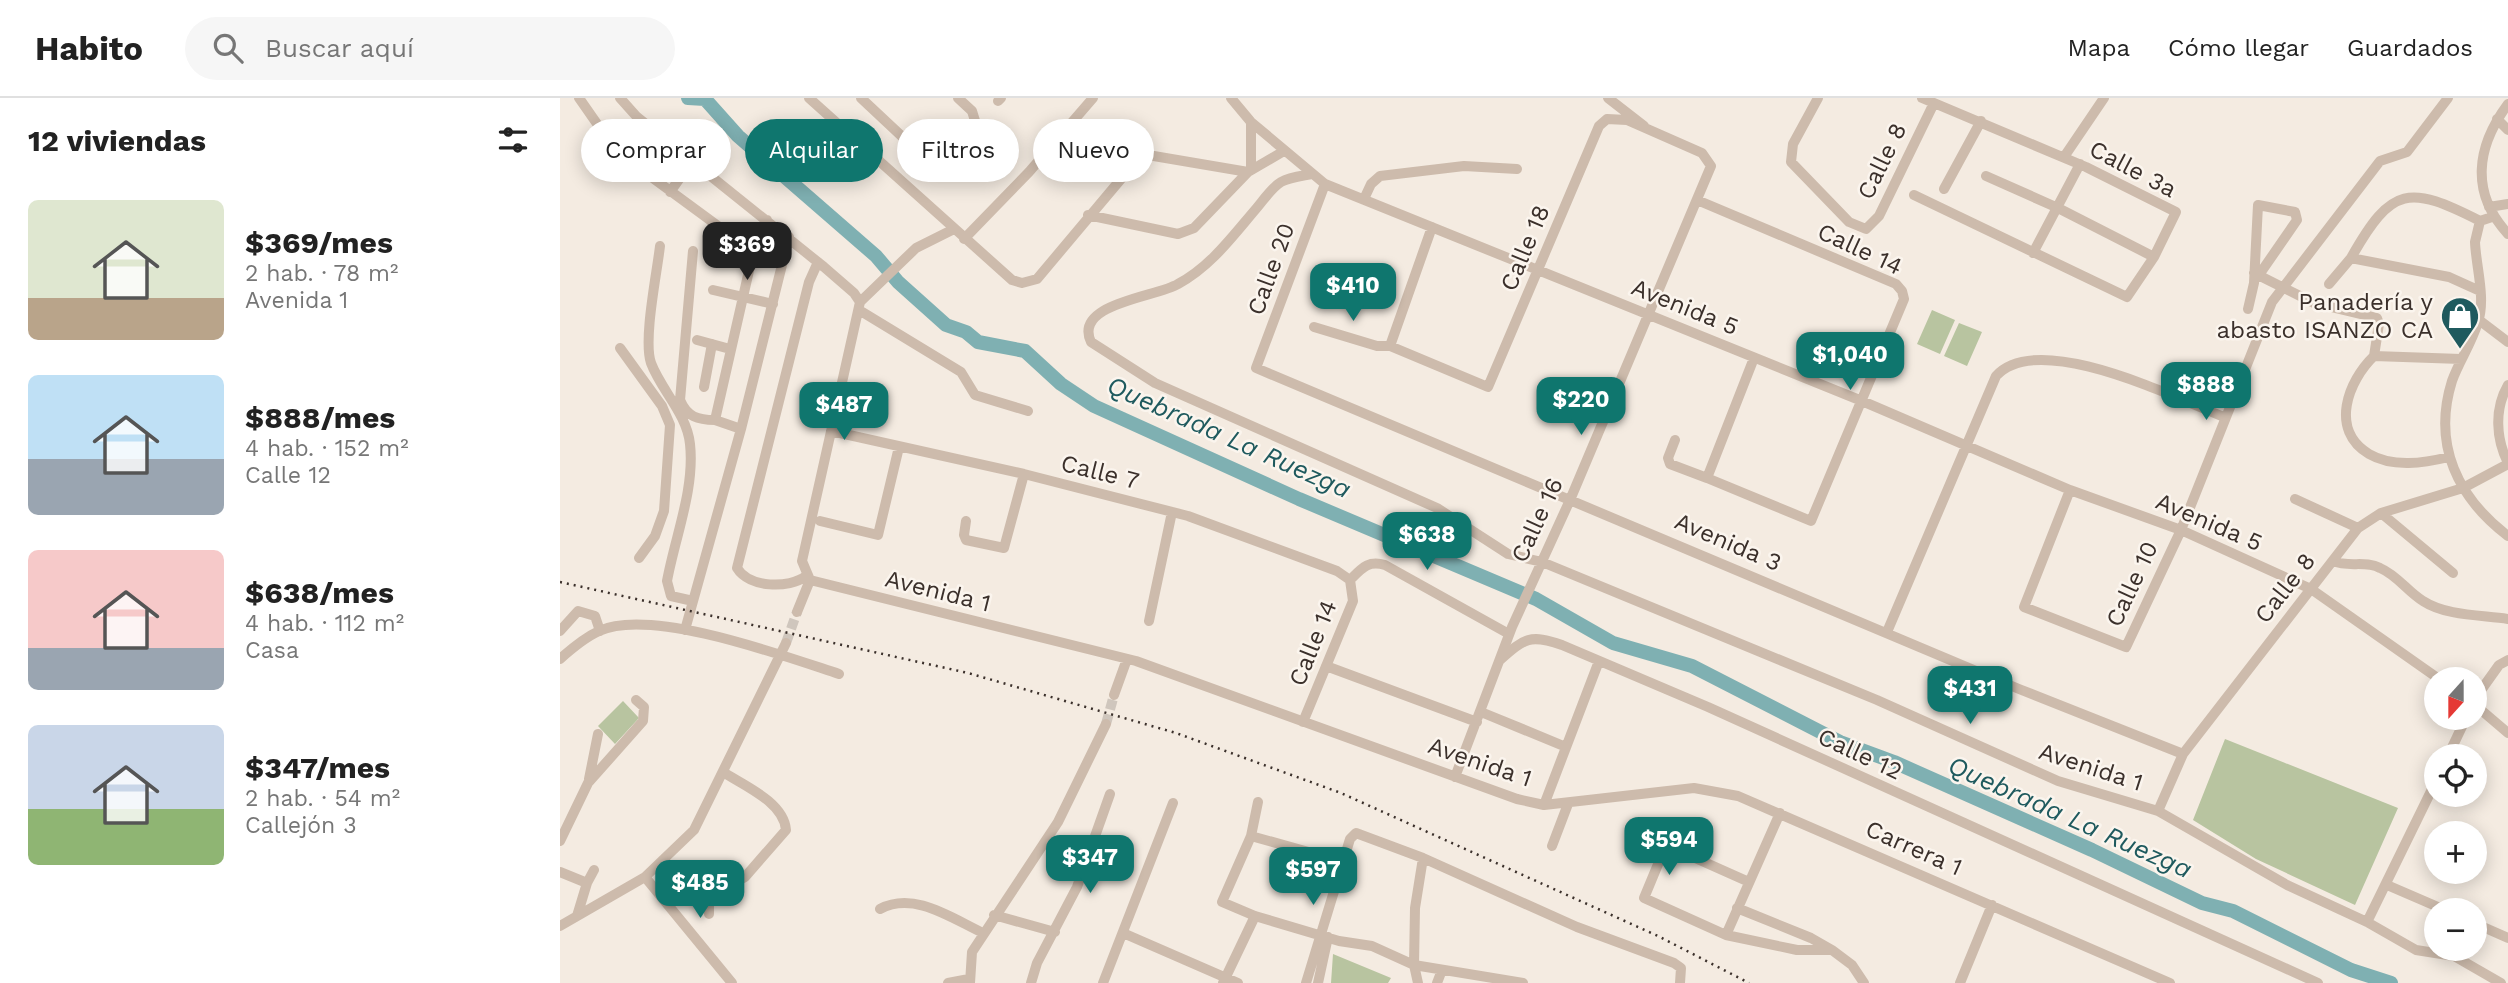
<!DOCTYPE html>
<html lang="es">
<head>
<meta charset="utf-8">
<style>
  :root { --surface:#fff; --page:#f6f6f6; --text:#222; --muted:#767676; --line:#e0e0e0; --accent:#0f766e }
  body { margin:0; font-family:"Work Sans",sans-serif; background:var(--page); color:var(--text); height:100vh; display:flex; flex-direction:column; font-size:26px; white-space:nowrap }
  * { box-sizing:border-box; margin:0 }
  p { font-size:23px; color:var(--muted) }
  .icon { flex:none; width:38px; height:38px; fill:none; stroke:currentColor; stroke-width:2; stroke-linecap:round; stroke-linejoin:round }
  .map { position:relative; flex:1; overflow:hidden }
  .drawer { display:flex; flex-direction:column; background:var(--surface); width:560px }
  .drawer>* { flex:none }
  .top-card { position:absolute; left:21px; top:21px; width:665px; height:63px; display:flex; gap:14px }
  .needle { width:46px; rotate:201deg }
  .tools { position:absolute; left:1864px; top:569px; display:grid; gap:14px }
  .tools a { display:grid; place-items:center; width:63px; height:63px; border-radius:50%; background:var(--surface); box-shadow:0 4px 18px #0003; font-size:35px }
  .price { position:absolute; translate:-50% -60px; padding:0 16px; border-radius:14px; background:var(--accent); color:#fff; font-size:23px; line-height:46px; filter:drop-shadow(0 2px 4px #0008) }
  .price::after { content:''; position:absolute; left:50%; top:42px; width:21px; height:16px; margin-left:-10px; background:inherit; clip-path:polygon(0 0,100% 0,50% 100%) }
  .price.current { background:#222; color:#fff }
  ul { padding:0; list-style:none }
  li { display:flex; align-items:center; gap:21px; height:175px; padding:0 28px }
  li span { display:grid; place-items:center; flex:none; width:196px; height:140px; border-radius:10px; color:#555 }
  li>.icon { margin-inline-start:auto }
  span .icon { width:84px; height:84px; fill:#fffc; stroke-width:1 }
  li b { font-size:30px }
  h2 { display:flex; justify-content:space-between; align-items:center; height:84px; padding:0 28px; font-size:30px }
  .chip { padding:0 24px; border-radius:32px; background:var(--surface); box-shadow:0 4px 18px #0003; font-size:24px; line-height:63px }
  .chip.current { background:var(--accent); color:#fff }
  header { display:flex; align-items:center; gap:42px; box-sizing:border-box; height:98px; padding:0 35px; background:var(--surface); border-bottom:2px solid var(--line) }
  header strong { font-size:33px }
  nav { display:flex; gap:38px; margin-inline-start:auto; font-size:24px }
  .search { width:490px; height:63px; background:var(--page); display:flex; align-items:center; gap:18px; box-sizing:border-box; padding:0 24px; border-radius:38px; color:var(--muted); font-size:26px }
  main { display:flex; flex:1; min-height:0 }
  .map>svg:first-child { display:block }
  .green { fill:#b8c4a0 }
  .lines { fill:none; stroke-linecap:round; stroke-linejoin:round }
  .river { stroke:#7fb0b2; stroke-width:14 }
  .minor-tunnel { stroke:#cfc6bd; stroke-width:10; stroke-dasharray:10 5; stroke-linecap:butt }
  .minor { stroke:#cdbbac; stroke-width:10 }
  .rail { stroke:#3b302b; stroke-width:2.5; stroke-dasharray:2 5; stroke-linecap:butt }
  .labels { text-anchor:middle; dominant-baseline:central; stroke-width:5; stroke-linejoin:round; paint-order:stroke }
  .street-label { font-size:24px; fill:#3b302b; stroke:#fbf5ee }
  .poi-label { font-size:24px; fill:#3b302b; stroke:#fbf5ee; text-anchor:end }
  .water-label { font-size:26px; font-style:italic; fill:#1f5a5e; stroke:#fbf5ee }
</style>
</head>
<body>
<header>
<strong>Habito</strong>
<div class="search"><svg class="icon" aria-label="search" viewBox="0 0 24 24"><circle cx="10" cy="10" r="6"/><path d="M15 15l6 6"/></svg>Buscar aquí</div>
<nav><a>Mapa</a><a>Cómo llegar</a><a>Guardados</a></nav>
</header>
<main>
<section class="drawer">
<h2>12 viviendas<svg class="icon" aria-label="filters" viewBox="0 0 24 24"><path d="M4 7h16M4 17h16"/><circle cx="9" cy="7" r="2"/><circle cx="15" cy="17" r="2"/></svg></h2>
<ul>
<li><span style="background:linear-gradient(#dfe7d0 70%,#b9a48a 0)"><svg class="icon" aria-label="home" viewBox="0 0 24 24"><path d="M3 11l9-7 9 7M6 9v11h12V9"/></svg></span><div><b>$369/mes</b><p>2 hab. · 78 m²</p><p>Avenida 1</p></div></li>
<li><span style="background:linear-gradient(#bfe0f5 60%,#9aa5b1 0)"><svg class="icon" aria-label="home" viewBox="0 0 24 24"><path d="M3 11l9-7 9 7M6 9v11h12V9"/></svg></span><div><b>$888/mes</b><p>4 hab. · 152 m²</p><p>Calle 12</p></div></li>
<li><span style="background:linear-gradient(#f6c9c9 70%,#9aa5b1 0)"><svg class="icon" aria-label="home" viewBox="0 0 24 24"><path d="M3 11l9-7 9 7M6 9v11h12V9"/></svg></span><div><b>$638/mes</b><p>4 hab. · 112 m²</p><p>Casa</p></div></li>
<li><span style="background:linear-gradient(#c9d6e8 60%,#8fb573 0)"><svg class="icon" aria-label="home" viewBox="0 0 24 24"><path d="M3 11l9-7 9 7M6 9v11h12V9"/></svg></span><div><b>$347/mes</b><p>2 hab. · 54 m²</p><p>Callejón 3</p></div></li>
</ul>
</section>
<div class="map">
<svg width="1948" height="885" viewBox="0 0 1948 885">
  <rect width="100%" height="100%" fill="#f4ebe1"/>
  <!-- green -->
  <path class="green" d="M1372,212L1395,222L1380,256L1357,246Z
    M1399,225L1422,234L1407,268L1384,258Z
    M63,603L79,620L55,646L38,628Z
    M1665,641L1838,710L1795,807L1696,761L1633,722Z
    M773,856L831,880L828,885H771Z"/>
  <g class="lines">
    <!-- river -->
    <path class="river" d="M128,0L145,1L178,38L316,158L338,184L386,227L406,234L418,244L465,253L501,286L534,308L739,401L976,501L1053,545L1132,568L1280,644L1334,664L1532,752L1642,805L1673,813L1791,872L1831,885"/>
    <!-- minor-tunnel -->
    <path class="minor-tunnel" d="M226,545L237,514
      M546,626L554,597"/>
    <!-- minor -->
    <path class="minor" d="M19,0L56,53L173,139L187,143L196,142L207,122
      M60,0L77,19L264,169L294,195L300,204L242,463L250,482L576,563L957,701L984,707L1134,690L1178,698L1610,885
      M249,0L452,182L462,185L477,181L582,56L688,74
      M301,0L365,60L377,65L385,63L416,26L412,13L398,0
      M671,0L691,24L765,86L1302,303L1510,392L1621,432L1751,491L1879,581
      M1048,0L1084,28
      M1258,0L1233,46L1231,64L1289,124L1306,131L1319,118L1374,5
      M438,3L441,0
      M1948,6C1916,49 1910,95 1948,136
      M1937,21L1948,32
      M1504,59L1544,0
      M691,72V24
      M752,76C742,78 730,79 721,84C711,90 703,103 695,112C672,139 650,169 618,186C597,199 513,205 531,244L595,285L877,410L948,456L982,464L1317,602L1498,683L1598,713L1727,787L1807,824L1876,683
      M1426,78L1498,110L1594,159
      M765,86L696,270L1459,591L1623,656
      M1384,91L1421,23
      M110,94L132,63
      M1354,97L1567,199L1594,159L1616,114L1526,69L1362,0
      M804,101L811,86L820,78L904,68L957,71
      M1137,102L1336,186L1342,193L1344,201L1251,423L1147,380L1194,260
      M1929,109L1948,106
      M528,117L618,136L634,130L688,74L724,53
      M1932,119L1920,123L1915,144C1916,169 1926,200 1918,224C1912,245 1899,263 1892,283C1872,347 1898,400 1948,438
      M872,129L830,248L928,289L1039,28L1047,21L1067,22L1142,55L1151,68L1010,402L952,529L895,679
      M404,141L469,74L533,0
      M100,148C97,175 83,242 91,265C101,292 127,316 130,346C135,391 115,439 107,483L111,498L133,503
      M133,153L120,302C127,319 138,322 155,322
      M1473,155L1520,66
      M1694,175L1754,205L1817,220L1819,226L1814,258
      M1769,186L1791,160
      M153,192L213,206
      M1920,193L1889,179L1791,160C1832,87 1849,87 1920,123
      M300,204L356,150L394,131
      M1688,211L1694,185L1698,107L1735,114L1737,122L1699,177
      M299,212L401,274L415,297L468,313
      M1919,222L1948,244
      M754,229L817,248H830
      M137,242L170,251
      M60,250L102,308L110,327L104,413L95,438L79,460
      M1948,287C1934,311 1936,341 1948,365
      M144,289L152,246
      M181,331L155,322L196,142
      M271,333L464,376L628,418L777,473L790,482
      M1115,342L1108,360L1110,366L1147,380
      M1889,359C1864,365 1833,370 1809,356C1769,332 1788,283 1814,258L1901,261
      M1510,392L1464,509L1566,549L1621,432L1712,204L1820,63L1847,54L1888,0
      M1735,401L1798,430
      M1821,415L1893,475
      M260,423L318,437L339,349
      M406,423L404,437L406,442L444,450L464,376
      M1773,463C1789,470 1805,462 1820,470C1837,477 1848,494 1863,503C1886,518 1921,517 1948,521
      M246,478C229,491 189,490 177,470L249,184L258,164
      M790,482C802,470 808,462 825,467L949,536
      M237,514L250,482
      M589,523L612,414
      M125,532L181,331L229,139
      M0,533L18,513L35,518L40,533
      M1327,534L1436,278C1478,231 1615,300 1664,319
      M0,561C10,552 26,539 39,533C91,509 224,558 279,576
      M940,562C965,540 970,536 1002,547L1148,609L1758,885
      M766,568L917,624
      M554,597L567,561
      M1914,602L1939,567L1948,562
      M1914,606L1948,635
      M921,614L1006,649
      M743,624L793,503L790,482
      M1888,658L1906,620
      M29,681L38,636
      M984,707L1039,563
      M1598,713L1623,656L1798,430L1821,415L1903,390L1948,366
      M691,738L698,704
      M0,743L28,685L83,623L84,609L76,602
      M992,748L1008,706
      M784,764L691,738L662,804L695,818L779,843L812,848L854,867L855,810L863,760
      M0,774L27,785L17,818
      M85,779L172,885
      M1189,784L1106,747L1084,800L1166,837L1237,852H1272L1292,867L1304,885
      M27,785L34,772
      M1827,787L1885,812
      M1177,810L1251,840L1272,852
      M320,811C354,793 391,820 423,835
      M149,816V801L156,789L173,786L185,779L226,732C224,704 183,687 163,674
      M434,817L495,834
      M1807,824L1856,852L1894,858L1941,885
      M1914,825L1948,840
      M0,828L85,779L134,732L226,545
      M563,835L678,885
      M1166,837L1220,715
      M388,885L409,881
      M410,885L412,854L498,724L546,626
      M471,885L477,865L517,789L550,696
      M543,885L613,705
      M663,885L695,818
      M746,885L790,741L796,735L863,760L1017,829L1114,865L1121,870L1120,885
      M758,885L768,839
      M858,885L854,867L963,885
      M877,885L882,872
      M1400,885L1432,807"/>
    <!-- rail -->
    <path class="rail" d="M0,484L408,575L616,635L781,695L1098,838L1189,885"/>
  </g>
  <!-- icons -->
  <defs>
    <g id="shop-pin" transform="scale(2.0125)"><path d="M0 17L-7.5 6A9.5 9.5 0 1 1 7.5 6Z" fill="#1f5a5e" stroke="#fbf5ee"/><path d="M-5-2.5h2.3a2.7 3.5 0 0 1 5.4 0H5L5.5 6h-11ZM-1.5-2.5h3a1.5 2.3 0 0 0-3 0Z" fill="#fff"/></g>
  </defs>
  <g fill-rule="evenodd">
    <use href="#shop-pin" x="1900" y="218"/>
  </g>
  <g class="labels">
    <!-- street labels -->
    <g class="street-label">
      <text transform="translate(1322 63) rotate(-64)">Calle 8</text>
      <text transform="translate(1573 71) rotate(28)">Calle 3a</text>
      <text transform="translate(965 150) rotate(-67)">Calle 18</text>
      <text transform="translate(1300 151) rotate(25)">Calle 14</text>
      <text transform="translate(711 171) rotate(-70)">Calle 20</text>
      <text transform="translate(1125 209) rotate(22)">Avenida 5</text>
      <text transform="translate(540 374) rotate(14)">Calle 7</text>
      <text transform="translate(977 422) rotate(-65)">Calle 16</text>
      <text transform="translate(1649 424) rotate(23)">Avenida 5</text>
      <text transform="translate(1168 444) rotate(23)">Avenida 3</text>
      <text transform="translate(1572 486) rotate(-65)">Calle 10</text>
      <text transform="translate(1725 490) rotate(-52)">Calle 8</text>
      <text transform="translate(378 493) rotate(14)">Avenida 1</text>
      <text transform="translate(753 545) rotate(-68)">Calle 14</text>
      <text transform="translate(1300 656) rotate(25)">Calle 12</text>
      <text transform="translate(920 664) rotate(19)">Avenida 1</text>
      <text transform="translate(1531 669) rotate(18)">Avenida 1</text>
      <text transform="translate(1354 750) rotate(24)">Carrera 1</text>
    </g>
    <!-- poi labels -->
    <g class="poi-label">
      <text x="1873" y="204">Panadería y<tspan x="1873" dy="28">abasto ISANZO CA</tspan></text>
    </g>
    <!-- water labels -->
    <g class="water-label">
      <text transform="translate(669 339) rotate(24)">Quebrada La Ruezga</text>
      <text transform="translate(1510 719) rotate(24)">Quebrada La Ruezga</text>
    </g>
  </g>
</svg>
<div class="tools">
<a><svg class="needle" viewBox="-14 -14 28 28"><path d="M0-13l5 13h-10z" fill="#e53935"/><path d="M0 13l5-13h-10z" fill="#767676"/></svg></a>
<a><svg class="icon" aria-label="locate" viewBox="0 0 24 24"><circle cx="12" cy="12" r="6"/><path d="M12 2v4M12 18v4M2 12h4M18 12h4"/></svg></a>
<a>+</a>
<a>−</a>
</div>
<b class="price current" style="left:187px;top:184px">$369</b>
<b class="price" style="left:793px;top:225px">$410</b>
<b class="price" style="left:1290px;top:294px">$1,040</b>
<b class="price" style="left:1646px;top:324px">$888</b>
<b class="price" style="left:1021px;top:339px">$220</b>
<b class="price" style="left:284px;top:344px">$487</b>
<b class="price" style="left:867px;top:474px">$638</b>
<b class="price" style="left:1410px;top:628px">$431</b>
<b class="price" style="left:1109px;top:779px">$594</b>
<b class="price" style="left:530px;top:797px">$347</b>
<b class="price" style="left:753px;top:809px">$597</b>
<b class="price" style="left:140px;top:822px">$485</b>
<div class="top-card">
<a class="chip">Comprar</a>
<a class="chip current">Alquilar</a>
<a class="chip">Filtros</a>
<a class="chip">Nuevo</a>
</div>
</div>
</main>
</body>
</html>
